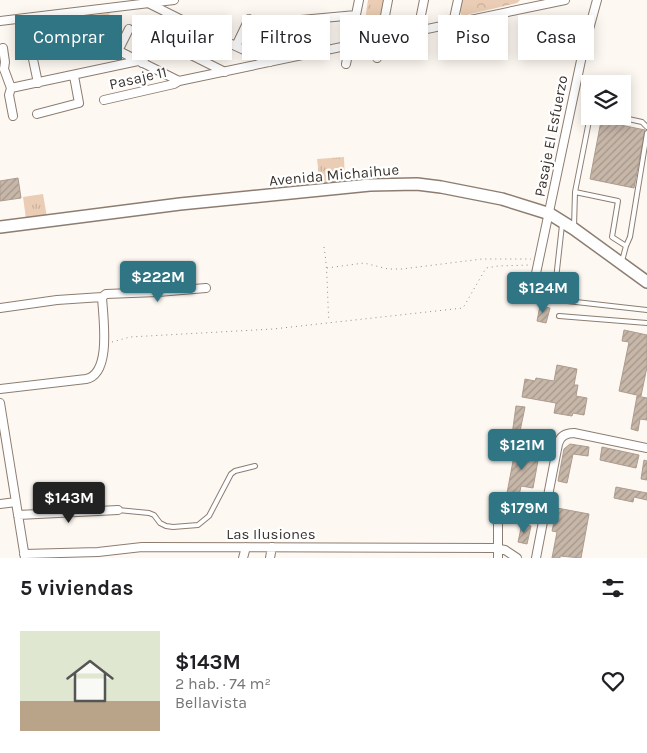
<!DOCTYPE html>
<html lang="es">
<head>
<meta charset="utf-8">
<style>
  :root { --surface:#fff; --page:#f6f6f6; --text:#202124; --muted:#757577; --accent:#2f7583 }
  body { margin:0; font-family:Karla,sans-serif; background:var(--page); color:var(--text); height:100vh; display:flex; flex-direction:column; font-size:19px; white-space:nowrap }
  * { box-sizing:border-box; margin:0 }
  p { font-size:16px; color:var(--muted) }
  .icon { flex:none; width:28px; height:28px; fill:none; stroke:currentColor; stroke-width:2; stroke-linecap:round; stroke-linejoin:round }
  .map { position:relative; height:558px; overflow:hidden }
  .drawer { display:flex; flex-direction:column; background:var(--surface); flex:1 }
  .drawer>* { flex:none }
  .banner { position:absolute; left:15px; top:15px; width:618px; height:45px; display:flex; gap:10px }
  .buttons { position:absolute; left:581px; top:75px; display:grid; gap:10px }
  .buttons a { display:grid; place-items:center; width:50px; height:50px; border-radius:0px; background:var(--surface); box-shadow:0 2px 12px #0003; font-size:25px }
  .price { position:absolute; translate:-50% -42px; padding:0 11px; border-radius:5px; background:var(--accent); color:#fff; font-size:16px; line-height:32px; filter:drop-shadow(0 1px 2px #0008) }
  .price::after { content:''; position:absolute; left:50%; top:30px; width:15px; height:11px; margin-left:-8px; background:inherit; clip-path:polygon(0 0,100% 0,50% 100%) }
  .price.selected { background:#222; color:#fff }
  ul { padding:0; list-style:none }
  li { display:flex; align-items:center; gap:15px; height:125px; padding:0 20px }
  li span { display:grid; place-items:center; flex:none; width:140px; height:100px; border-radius:0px; color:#555 }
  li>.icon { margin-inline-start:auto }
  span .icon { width:60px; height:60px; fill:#fffc; stroke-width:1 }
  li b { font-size:21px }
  h2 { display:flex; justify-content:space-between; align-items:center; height:60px; padding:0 20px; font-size:21px }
  .chip { padding:0 18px; border-radius:0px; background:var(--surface); box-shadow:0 2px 12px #0003; font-size:18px; line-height:45px }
  .chip.selected { background:var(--accent); color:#fff }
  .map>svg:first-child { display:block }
  .grass { fill:url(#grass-tufts) }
  .park { fill:url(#park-crowns) }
  .pitch { fill:#eacdb4 }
  .building { fill:url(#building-hatch); stroke:#ac9c8f }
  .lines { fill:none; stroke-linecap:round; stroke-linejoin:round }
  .lane-casing { stroke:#8d7d71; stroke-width:6 }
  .street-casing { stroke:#8d7d71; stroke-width:10 }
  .secondary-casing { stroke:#8d7d71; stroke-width:14 }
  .path { stroke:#938d87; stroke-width:1; stroke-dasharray:1 4; stroke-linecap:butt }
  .lane { stroke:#fff; stroke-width:4 }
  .street { stroke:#fff; stroke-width:8 }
  .secondary { stroke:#fff; stroke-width:11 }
  .labels { text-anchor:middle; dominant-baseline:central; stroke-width:4.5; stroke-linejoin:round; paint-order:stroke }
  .street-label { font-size:15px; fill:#3b342f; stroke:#fff }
</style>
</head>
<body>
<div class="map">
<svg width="647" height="558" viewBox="0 0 647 558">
  <defs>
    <pattern id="grass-tufts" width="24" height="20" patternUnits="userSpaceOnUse" patternTransform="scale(1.25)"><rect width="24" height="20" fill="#eacdb4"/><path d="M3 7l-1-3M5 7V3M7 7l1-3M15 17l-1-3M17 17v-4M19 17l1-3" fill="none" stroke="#cab19b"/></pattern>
    <pattern id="park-crowns" width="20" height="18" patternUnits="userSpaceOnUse" patternTransform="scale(1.25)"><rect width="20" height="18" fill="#eacdb4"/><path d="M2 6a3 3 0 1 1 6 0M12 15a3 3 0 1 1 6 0" fill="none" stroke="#cab19b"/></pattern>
    <pattern id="building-hatch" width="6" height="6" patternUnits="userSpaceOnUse" patternTransform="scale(1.25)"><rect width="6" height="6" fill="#c7b7a9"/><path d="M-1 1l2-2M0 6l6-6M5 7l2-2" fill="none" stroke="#a3968a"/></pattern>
  </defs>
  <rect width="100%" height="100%" fill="#fef8f2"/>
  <!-- grass -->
  <path class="grass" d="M368,0H385L377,34L376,36L362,40Z
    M46,21L68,33L36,37L33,23Z
    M344,157L345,183L320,185L317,159Z
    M43,194L47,217L26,219L23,197Z"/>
  <!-- park -->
  <path class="park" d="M462,0H520L517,3L462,16L460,11Z
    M110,13L97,36L65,19Z"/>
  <!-- pitch -->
  <path class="pitch" d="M104,25L122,34L117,43L100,34Z"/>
  <!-- building -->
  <path class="building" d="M601,121L645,130L634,188L590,179Z
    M18,178L21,198L0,201V181Z
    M540,306L550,308L546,323L537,321Z
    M624,330L647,335V367L641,396L619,391L629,342L622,341Z
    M557,365L577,369L574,385H578L576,396L587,398L584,415L573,413L572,416L554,413L556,403L522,397L525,379L535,381L536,378L554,381Z
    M637,396L647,398V420L640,419L638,431L631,429Z
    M516,406L525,407L519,436L512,435Z
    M517,440L541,444L533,488L521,486L516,511L504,509Z
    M570,444L589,447L588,456L573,454L567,483L558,481L564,449Z
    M602,447L639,455L636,468L600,460Z
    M644,460L647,461V480L641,479Z
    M616,487L647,493V500L634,497L633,502L614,498Z
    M557,508L589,514L581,558L560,556V558H552L557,532L552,531Z
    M522,524L531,526L527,544L518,542Z"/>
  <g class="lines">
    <!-- lane casing -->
    <g class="lane-casing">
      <path id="lane" d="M615,116L642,122L647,127
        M575,192L589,121L591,116
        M562,225L555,288C556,295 560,299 567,301L647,310
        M574,227L575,192L618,201L612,237L626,246L622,261
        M626,246L630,237L647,133
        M559,316L647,323
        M118,510L149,513L154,515L160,523L166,526L173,527L198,525L209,516L231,474L235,471L255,466"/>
    </g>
    <!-- street casing -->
    <g class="street-casing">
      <path id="street" d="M148,3L210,34
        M49,16L179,81
        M0,21L174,0
        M453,23L458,0
        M418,30L424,0
        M229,43L270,62
        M30,45L38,83
        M236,46L249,19
        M175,47L225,72
        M3,48L5,62L4,69
        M49,51L99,41
        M118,51L129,29
        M286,58L281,32L284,24L290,21L356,15
        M377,58L388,0
        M142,63L157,34
        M346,64L359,0
        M4,69L11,88L9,95L13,116
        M11,88L138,61
        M104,100L174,84L179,81L565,0
        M37,114L79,103L74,76
        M535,278L583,51L597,0
        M0,308L57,300L102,297L106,294L158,292L206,288
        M0,389L86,379C112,374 103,317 102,297
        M0,403L25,558
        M0,504L16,502
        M18,515L118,510
        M498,519V558
        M24,554L98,552L142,547L494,548L505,550L517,558
        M243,558L246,547
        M270,558L272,547
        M536,558L558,444C560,436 566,433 574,433L647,448"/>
    </g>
    <!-- secondary casing -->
    <g class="secondary-casing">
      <path id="secondary" d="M0,227L180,204L370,185L417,184L441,187L502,199L550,214L574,229L647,282"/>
    </g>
    <!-- path -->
    <path class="path" d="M324,247C328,272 327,296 329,321
      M327,268L364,263L388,269H402L482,259H531
      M112,342L130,337L273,329L463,308L486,268L498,266L530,265"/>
    <!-- lane -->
    <use href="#lane" class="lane"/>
    <!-- street -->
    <use href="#street" class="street"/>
    <!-- secondary -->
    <use href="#secondary" class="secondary"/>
  </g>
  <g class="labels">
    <!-- street labels -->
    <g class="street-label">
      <text transform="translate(138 78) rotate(-13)">Pasaje 11</text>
      <text transform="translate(551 136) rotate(-79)">Pasaje El Esfuerzo</text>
      <text transform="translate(334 175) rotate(-5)">Avenida Michaihue</text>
      <text x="271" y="534">Las Ilusiones</text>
    </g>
  </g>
</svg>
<div class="buttons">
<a><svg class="icon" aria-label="layers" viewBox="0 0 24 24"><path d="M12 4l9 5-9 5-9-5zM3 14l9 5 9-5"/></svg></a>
</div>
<b class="price" style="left:158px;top:303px">$222M</b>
<b class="price" style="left:543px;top:314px">$124M</b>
<b class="price" style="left:522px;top:471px">$121M</b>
<b class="price selected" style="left:69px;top:524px">$143M</b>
<b class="price" style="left:524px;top:534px">$179M</b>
<div class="banner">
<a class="chip selected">Comprar</a>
<a class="chip">Alquilar</a>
<a class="chip">Filtros</a>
<a class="chip">Nuevo</a>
<a class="chip">Piso</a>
<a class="chip">Casa</a>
</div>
</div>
<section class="drawer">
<h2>5 viviendas<svg class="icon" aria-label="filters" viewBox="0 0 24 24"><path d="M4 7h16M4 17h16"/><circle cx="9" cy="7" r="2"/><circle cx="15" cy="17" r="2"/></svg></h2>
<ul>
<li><span style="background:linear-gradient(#dfe7d0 70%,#b9a48a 0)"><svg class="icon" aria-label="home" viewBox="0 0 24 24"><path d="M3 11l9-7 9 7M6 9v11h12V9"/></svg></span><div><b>$143M</b><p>2 hab. · 74 m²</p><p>Bellavista</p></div><svg class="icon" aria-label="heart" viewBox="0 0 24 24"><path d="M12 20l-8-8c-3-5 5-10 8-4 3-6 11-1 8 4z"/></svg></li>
</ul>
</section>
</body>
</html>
